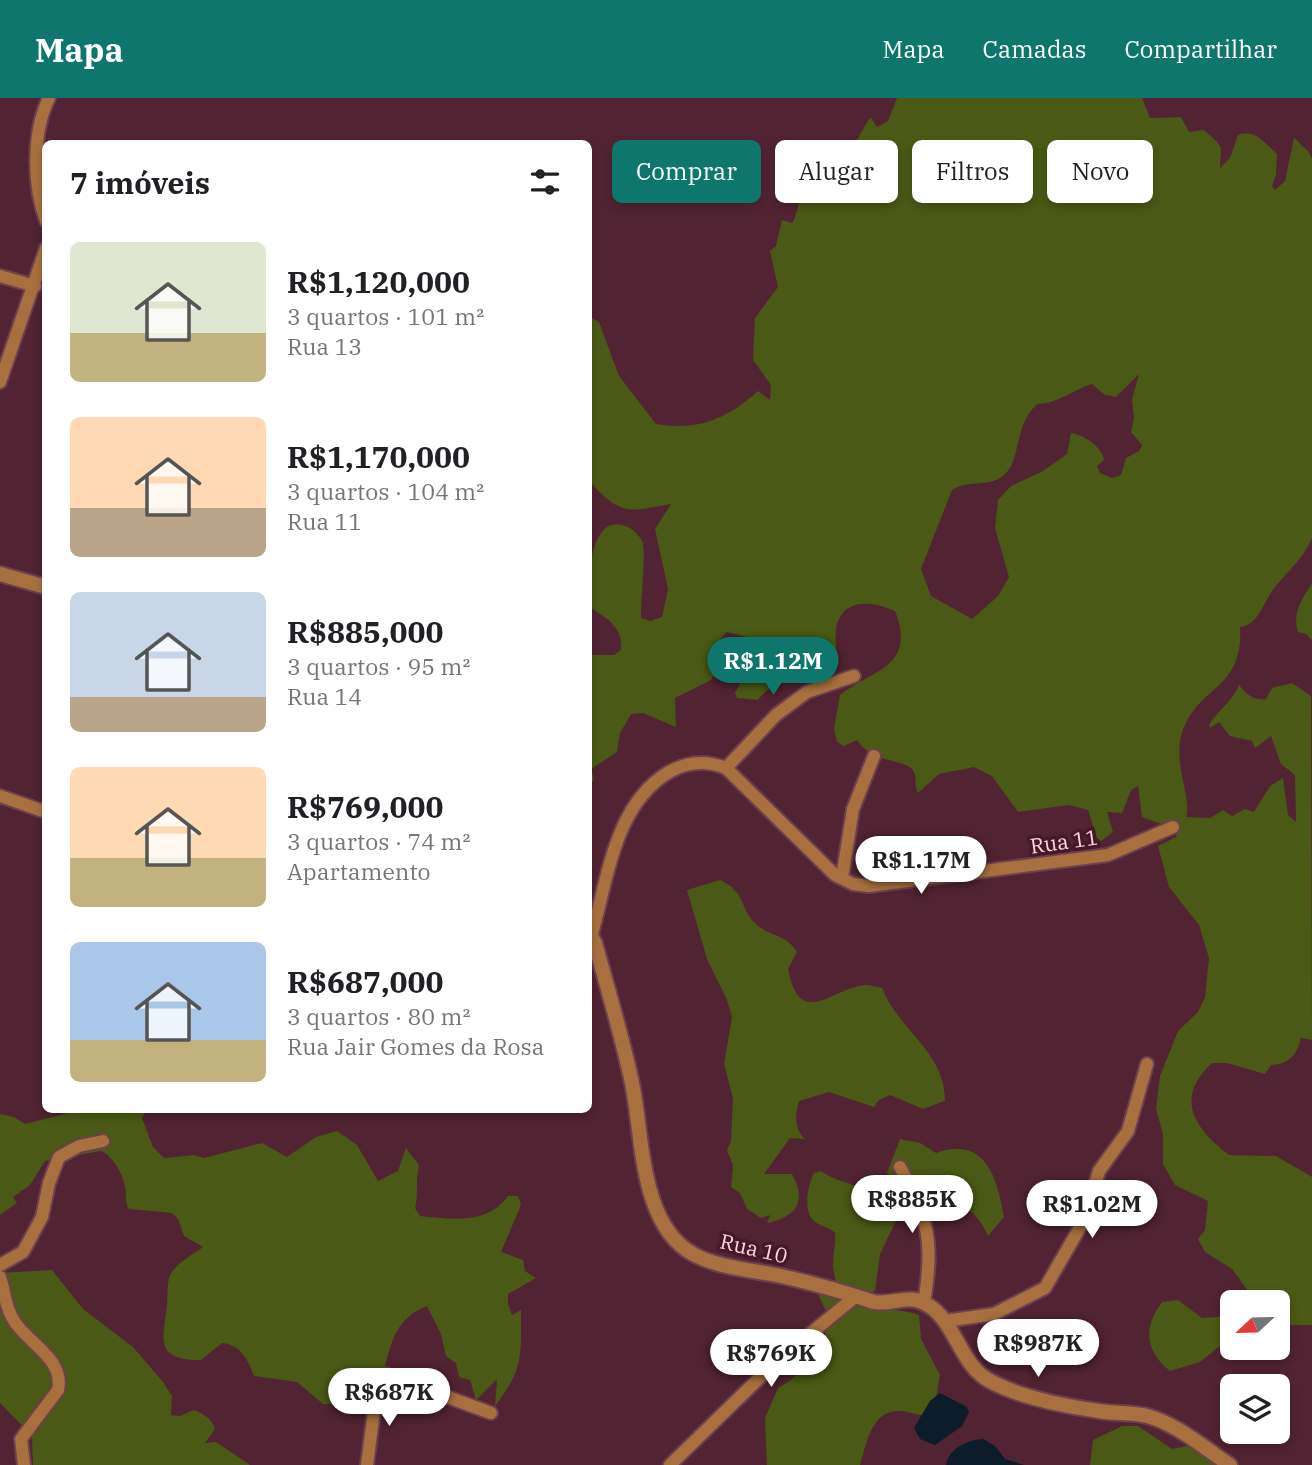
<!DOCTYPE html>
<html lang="pt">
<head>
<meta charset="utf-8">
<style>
  :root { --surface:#fff; --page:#f2f2f2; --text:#202124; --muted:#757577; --accent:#0f766e }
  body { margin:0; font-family:"IBM Plex Serif",serif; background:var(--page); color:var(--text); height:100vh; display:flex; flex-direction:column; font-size:26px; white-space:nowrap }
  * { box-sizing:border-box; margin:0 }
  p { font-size:23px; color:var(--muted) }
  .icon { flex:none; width:38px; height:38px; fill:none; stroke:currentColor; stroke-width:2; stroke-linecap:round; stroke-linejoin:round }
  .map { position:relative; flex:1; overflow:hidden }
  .panel { position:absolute; left:42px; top:42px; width:550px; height:973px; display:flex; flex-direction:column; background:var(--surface); border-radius:10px; box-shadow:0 4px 10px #0003 }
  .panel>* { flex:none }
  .guide { position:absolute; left:612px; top:42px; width:593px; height:63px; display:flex; gap:14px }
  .needle { width:46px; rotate:248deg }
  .controls { position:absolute; left:1220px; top:1192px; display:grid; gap:14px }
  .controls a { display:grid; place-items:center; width:70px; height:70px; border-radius:10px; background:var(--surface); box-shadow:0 4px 10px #0003; font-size:35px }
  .price { position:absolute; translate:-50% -60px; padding:0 16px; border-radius:24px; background:#fff; color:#222; font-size:23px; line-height:46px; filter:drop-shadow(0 2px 4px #0008) }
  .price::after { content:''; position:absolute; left:50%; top:42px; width:21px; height:16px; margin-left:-10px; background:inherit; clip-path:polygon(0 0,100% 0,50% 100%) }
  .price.on { background:var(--accent); color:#fff }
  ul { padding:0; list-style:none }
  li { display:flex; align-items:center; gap:21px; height:175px; padding:0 28px }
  li span { display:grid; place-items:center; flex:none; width:196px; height:140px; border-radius:10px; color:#555 }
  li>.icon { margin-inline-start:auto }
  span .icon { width:84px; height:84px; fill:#fffc; stroke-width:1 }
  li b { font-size:30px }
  h2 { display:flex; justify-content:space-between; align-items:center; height:84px; padding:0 28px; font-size:30px }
  .chip { padding:0 24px; border-radius:10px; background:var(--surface); box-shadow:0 4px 10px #0003; font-size:24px; line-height:63px }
  .chip.on { background:var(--accent); color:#fff }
  header { display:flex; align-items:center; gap:42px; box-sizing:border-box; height:98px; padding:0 35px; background:var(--accent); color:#fff }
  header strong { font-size:33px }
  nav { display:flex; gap:38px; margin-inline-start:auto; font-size:24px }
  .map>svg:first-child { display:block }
  .green { fill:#4a5915; fill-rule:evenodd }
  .water { fill:#0c1c28 }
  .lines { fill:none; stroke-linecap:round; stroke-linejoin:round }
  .minor-casing { stroke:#6d404e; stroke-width:16 }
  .tertiary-casing { stroke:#6d404e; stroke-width:18 }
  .minor { stroke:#a8703e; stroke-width:12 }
  .tertiary { stroke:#a8703e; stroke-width:14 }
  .labels { text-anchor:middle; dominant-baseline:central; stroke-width:7; stroke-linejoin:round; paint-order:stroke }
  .street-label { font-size:21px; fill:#f9d9e1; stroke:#471828 }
</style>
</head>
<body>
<header>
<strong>Mapa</strong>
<nav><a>Mapa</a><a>Camadas</a><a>Compartilhar</a></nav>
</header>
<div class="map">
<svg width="1312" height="1367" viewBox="0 0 1312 1367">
  <rect width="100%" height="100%" fill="#522332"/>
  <!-- green -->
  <path class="green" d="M897,0H1142L1150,20L1181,19L1189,34L1204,32C1225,51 1221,45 1220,70L1230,60L1238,37C1255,31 1265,45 1277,56L1276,77L1272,88L1275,92L1285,83L1294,40L1309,54L1312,61V440C1303,462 1286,474 1272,493C1263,506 1258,527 1240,529C1244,595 1194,587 1181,639C1174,665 1192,704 1186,719L1210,720L1223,712L1232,718L1245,711L1254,714L1270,688L1283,680L1288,717L1296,724L1295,677L1281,666L1271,638L1255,650L1252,643L1230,638L1219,624L1210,630L1209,627C1218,612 1232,604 1239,587C1246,596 1254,603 1266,601L1272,590L1292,585L1311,598L1312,942L1301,940C1297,957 1289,966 1271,967L1265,976L1227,965H1212C1174,1000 1194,1030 1229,1057L1276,1058L1312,1079V1227H1278V1204H1248L1251,1197L1232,1171L1205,1154L1198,1141L1205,1132L1208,1103L1175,1087L1163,1066V1036L1156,1011L1160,978L1178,933L1198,914L1205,899L1209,860L1199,827L1169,789L1158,748L1176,739L1177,735L1172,730L1142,719L1138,688L1131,692L1122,715L1107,714L1113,734L1101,743L1097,740L1088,712L1069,707L1018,714L992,678L974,669L939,676L918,695C914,688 917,680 914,674C908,660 873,667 857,642L844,648L837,644L834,631L840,597C873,571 917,569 895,513C857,496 829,508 837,554C811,587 779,574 758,602L737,600L735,595L757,551L755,541L727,534L716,545L724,559L711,582L675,600L676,629L643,615L631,616L620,635L617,654L591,671L594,681L588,692V557H614L621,552C624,529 605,519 588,508C588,488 588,419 622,427C631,429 638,435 642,443C647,454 640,504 641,520L650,523L662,519L668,491L655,431L671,406C627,414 621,418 588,382V218L599,224L619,278L656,326C698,333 727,321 758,293L770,302L771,287L753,262L755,220L778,189L770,153L776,148L782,122L793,125L809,74L816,70L825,78L830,77L853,49L869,21L871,20L877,29L888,23ZM1139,276L1132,301L1134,320L1131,334L1142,347L1139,353L1126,360L1121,377L1112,380L1100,375L1097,368L1104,362C1102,348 1083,337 1071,335L1067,356L1043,373L1011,388L998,402L995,430L1009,479L998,498L972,521L931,498L921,471L952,392C968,381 988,390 1003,378C1022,362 1013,329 1037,306C1056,306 1074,292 1092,286L1105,297L1116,299Z
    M1312,485V542L1306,536L1298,534C1292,514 1302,501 1312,485Z
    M720,782C748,795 738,810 757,827C772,840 785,835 797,854L788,871C800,932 830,891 865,887C870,887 877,889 882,890C898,932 945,953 945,1003L923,1011L890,997L879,1002L874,1009L829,994L799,1003C795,1018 794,1030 805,1041L790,1040L764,1076H792C807,1103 797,1119 767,1125L770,1117L761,1120L747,1111L740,1095L731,1089L733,1067L727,1052L731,1043L733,1000L724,966L732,919L727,902L707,861L687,792Z
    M80,1012H147L142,1020L153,1049L164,1060L194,1057L204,1060L262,1045L287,1059L316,1039L337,1033L357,1047L378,1083L398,1073L406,1050L419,1067C415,1084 419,1095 415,1110L420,1118C453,1121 487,1127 508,1098H518L521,1107L501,1154L523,1162L525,1173L536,1180L508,1196V1206L512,1217L521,1212C521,1257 524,1271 495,1308L497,1281L476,1302L470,1282L459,1279L456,1265L446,1258L441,1236L427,1208C380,1226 394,1273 369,1304C363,1311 352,1314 344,1317L345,1307L323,1306L297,1284L254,1278C248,1262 241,1247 222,1245L201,1262C152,1262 164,1240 167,1206C168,1197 166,1182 172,1174C180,1163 192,1157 203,1149L184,1138L178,1121L172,1115L129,1111C124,1103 127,1097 125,1089C123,1076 113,1058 101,1053L45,1063L30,1087L13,1099L17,1105L0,1117V1016L14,1019L25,1026Z
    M900,1041L920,1045L936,1055C985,1037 997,1079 1004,1119L988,1138C982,1124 970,1104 951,1110C944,1112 939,1120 932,1122L909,1112L895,1125L880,1156L875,1193L871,1195L862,1192L855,1197L857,1205C876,1214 898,1209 919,1217L921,1241L940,1277L933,1317C922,1319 911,1314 900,1313C871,1311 866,1348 860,1367H767L765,1320L778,1290L791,1282L824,1247L827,1215L816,1192L835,1188C837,1179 832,1174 833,1165C833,1155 836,1147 835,1135C829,1129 822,1129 815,1124C802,1115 808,1086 814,1075L821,1073C846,1090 855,1079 879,1107L889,1105L900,1096L901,1085L887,1075Z
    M52,1172L83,1211L133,1249L163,1284L172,1298L171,1317L180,1318L194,1312C204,1316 212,1321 215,1331L205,1345L216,1344L250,1367H33L32,1338L0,1305V1175Z
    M1178,1202L1202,1220L1232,1218V1238L1200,1264L1170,1273C1145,1253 1143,1229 1162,1204Z
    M1122,1328H1138L1172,1351L1187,1348L1217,1364L1215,1367H1090L1093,1342Z"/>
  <!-- water -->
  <path class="water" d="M940,1295L967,1309L969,1314L962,1328L935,1347L920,1341L914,1330L930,1303Z
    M983,1341L995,1348L1005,1361L1024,1367H946C949,1351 966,1342 983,1341Z"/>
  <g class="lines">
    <!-- minor casing -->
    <g class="minor-casing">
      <path id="minor" d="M46,123C33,88 32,34 49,0
        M0,178L35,188
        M0,284L46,150
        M726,670L776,617L807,594L854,578
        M0,698L46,714
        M842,780L853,711L874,658
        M592,836C608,779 615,706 669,674C688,663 706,662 726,670L835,777L853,786L869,788L1108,757L1173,729
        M900,1069C929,1123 934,1144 924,1205
        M0,1167L23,1154L42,1119L49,1085L59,1059L79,1048L103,1043
        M0,1179C5,1193 5,1209 13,1221C26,1245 65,1260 58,1292L21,1341L24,1367
        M945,1223L994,1216L1045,1190L1086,1119L1099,1073L1128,1033L1147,966
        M367,1367L378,1283L385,1276L491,1315
        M670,1367L776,1264L856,1198"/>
    </g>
    <!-- tertiary casing -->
    <g class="tertiary-casing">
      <path id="tertiary" d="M0,476L46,489
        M588,833L595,845C608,892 622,938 632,985C643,1036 639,1126 693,1156C718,1170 753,1172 781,1178C812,1185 844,1194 874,1204C888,1207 902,1199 916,1202C955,1212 956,1265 990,1283C1021,1300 1064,1308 1099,1313C1115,1316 1131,1314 1147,1318C1177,1326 1204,1350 1230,1367"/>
    </g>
    <!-- minor -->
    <use href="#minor" class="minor"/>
    <!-- tertiary -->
    <use href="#tertiary" class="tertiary"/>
  </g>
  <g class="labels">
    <!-- street labels -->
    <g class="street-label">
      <text transform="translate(1064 743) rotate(-8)">Rua 11</text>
      <text transform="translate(754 1150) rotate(13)">Rua 10</text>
    </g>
  </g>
</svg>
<div class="controls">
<a><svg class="needle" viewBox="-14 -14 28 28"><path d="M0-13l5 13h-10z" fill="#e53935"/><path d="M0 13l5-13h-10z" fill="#757577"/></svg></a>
<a><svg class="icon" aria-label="layers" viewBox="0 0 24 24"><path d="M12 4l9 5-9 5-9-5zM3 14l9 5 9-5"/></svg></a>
</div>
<b class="price on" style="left:773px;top:599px">R$1.12M</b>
<b class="price" style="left:921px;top:798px">R$1.17M</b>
<b class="price" style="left:912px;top:1137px">R$885K</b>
<b class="price" style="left:1092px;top:1142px">R$1.02M</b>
<b class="price" style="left:1038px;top:1281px">R$987K</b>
<b class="price" style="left:771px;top:1291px">R$769K</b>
<b class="price" style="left:389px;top:1330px">R$687K</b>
<div class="guide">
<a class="chip on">Comprar</a>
<a class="chip">Alugar</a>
<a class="chip">Filtros</a>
<a class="chip">Novo</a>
</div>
<section class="panel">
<h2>7 imóveis<svg class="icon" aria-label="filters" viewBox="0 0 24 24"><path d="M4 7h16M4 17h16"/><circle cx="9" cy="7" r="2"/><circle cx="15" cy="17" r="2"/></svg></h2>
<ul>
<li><span style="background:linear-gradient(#dfe7d0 65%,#c2b280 0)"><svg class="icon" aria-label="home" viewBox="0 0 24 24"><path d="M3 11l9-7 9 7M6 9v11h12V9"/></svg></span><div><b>R$1,120,000</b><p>3 quartos · 101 m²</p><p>Rua 13</p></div></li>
<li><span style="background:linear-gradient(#ffd9b3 65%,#b9a48a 0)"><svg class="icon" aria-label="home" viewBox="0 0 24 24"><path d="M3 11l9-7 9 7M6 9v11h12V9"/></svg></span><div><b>R$1,170,000</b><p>3 quartos · 104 m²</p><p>Rua 11</p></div></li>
<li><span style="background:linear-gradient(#c9d6e8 75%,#b9a48a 0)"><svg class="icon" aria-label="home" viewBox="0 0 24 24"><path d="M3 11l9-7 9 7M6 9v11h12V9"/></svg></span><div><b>R$885,000</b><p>3 quartos · 95 m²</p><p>Rua 14</p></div></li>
<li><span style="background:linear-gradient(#ffd9b3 65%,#c2b280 0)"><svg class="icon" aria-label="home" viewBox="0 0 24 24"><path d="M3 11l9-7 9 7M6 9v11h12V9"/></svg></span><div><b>R$769,000</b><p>3 quartos · 74 m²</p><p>Apartamento</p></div></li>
<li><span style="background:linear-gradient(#a9c7e8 70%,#c2b280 0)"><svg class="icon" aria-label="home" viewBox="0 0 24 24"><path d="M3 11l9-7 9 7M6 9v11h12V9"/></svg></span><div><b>R$687,000</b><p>3 quartos · 80 m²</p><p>Rua Jair Gomes da Rosa</p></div></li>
</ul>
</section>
</div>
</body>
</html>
